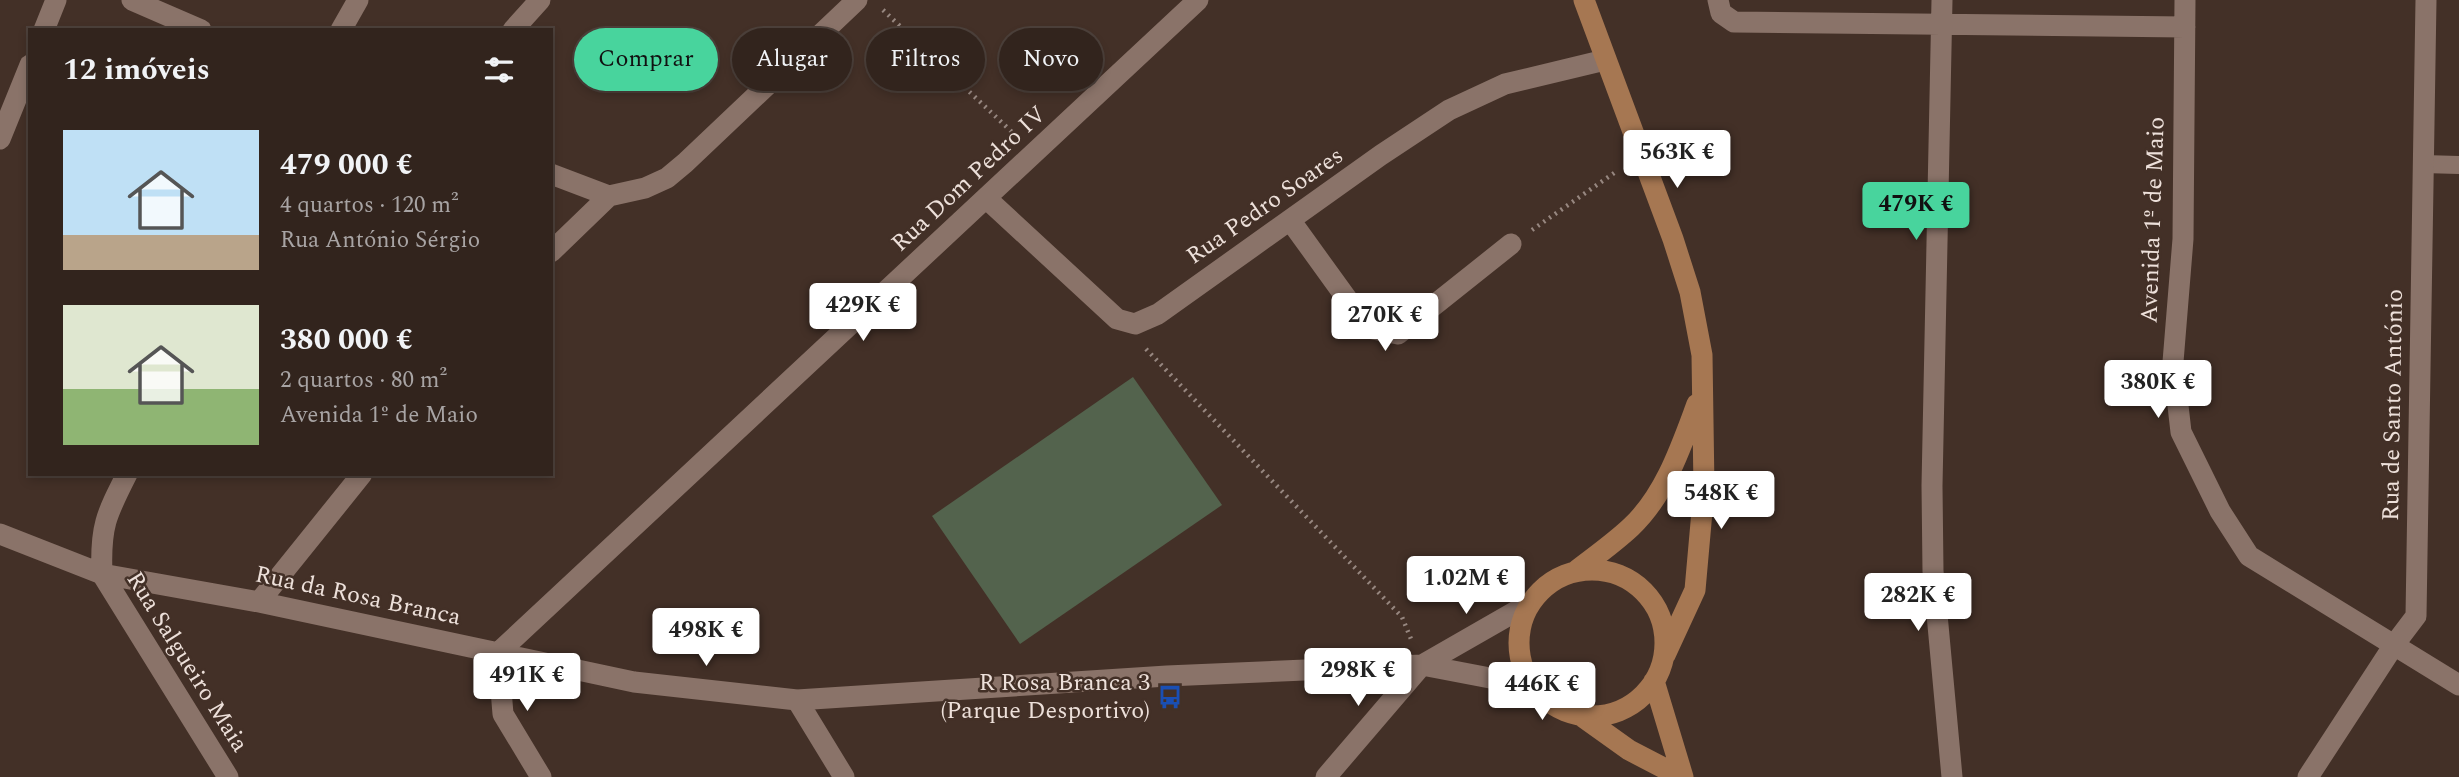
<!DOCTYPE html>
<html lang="pt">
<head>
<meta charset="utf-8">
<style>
  :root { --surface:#32241d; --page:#3a2c26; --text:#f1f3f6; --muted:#a8a4a4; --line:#4d413b; --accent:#48d49d }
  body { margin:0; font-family:Spectral,serif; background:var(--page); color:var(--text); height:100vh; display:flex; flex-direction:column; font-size:26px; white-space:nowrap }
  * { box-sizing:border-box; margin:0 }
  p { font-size:23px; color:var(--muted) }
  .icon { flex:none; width:38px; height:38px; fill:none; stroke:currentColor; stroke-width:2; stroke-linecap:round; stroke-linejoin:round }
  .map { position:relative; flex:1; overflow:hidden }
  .sheet { position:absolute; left:28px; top:28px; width:525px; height:448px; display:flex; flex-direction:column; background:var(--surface); border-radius:0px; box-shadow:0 4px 10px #0003,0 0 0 2px var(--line) }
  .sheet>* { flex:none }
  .banner { position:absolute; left:574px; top:28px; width:665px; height:63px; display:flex; gap:14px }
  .price { position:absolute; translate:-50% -60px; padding:0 16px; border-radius:7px; background:#fff; color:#222; font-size:23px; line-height:46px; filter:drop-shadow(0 2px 4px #0008) }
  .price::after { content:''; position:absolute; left:50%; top:42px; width:21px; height:16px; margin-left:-10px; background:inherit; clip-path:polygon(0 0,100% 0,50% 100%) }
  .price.current { background:var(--accent); color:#111 }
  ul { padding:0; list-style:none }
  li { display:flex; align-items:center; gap:21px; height:175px; padding:0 35px }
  li span { display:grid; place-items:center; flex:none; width:196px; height:140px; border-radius:0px; color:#555 }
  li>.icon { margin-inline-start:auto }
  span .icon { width:84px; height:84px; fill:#fffc; stroke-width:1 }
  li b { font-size:30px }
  h2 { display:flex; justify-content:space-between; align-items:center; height:84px; padding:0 35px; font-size:30px }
  .tag { padding:0 24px; border-radius:32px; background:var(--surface); box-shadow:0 4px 10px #0003,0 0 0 2px var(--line); font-size:24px; line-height:63px }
  .tag.current { background:var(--accent); color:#111 }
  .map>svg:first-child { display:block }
  .green { fill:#53634d }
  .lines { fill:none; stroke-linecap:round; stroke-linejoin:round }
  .path { stroke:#978780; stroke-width:4.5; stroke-dasharray:2 5; stroke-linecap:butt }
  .lane { stroke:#8a7369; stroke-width:18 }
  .street { stroke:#8a7369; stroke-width:21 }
  .secondary { stroke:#a67752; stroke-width:21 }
  .labels { text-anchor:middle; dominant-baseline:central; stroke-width:5; stroke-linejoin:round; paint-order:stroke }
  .street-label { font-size:24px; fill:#ede0da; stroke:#433027 }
  .poi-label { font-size:24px; fill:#ede0da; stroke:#433027; text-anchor:end }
</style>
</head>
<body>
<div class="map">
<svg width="2459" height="777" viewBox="0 0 2459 777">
  <rect width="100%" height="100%" fill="#433027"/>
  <!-- green -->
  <path class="green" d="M1133,377L1222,505L1020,644L932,516Z"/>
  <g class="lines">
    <!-- path -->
    <path class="path" d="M883,10L1014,134
      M1532,230L1617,171
      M1146,349L1402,617L1411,639"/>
    <!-- lane -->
    <path class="lane" d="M2423,164L2459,165"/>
    <!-- street -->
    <path class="street" d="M132,0L201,30
      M1718,0L1721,13L1734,22L2185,27
      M1942,0L1932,486L1933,571L1952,777
      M2185,0L2183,239L2173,362L2181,432L2220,511L2249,556L2459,685
      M44,30L56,0
      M341,30L358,0
      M513,30L540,0
      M0,139L30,65
      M551,174L609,196
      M987,199L1117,319L1135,324L1158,314L1381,155L1449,110L1505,84L1605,60
      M1290,220L1368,328L1398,334L1511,244
      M551,252L609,196L645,188L667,178L685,163L857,0
      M127,474C106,515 100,527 102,574L228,777
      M0,534L102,574L259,602L634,682L797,700L1167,676L1422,665L1532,686
      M259,602L362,474
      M797,700L844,777
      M541,777L503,714L498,653L1198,0
      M1326,777L1422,665L1530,603
      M2308,777L2394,645L2416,616L2426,0"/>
    <!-- secondary -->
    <path class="secondary" d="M1584,0L1673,239L1690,292L1702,355L1704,489L1695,590L1665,655
      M1519 643a73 73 0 1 1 146 0a73 73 0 1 1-146 0Z
      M1576,571C1594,557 1614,543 1631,527C1665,495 1681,447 1697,404
      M1654,681L1683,777
      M1580,715L1629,750L1681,777"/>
  </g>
  <!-- icons -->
  <defs>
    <g id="bus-bare" transform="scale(1.89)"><path d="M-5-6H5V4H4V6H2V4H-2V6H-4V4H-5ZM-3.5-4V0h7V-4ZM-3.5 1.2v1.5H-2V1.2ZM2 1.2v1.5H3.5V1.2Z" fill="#1a4fb4" stroke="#433027" stroke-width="2.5" paint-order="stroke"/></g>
  </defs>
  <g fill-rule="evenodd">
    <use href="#bus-bare" x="1170" y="697"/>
  </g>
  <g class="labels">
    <!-- street labels -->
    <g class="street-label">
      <text transform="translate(969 179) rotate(-43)">Rua Dom Pedro IV</text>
      <text transform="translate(1265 206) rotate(-35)">Rua Pedro Soares</text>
      <text transform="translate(2153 220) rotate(-88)">Avenida 1º de Maio</text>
      <text transform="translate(2393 405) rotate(-89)">Rua de Santo António</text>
      <text transform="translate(358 596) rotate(12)">Rua da Rosa Branca</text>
      <text transform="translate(187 662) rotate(58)">Rua Salgueiro Maia</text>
    </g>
    <!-- poi labels -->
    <g class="poi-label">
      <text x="1150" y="683">R Rosa Branca 3<tspan x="1150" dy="28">(Parque Desportivo)</tspan></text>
    </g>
  </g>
</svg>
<b class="price" style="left:1677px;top:190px">563K €</b>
<b class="price current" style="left:1916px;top:242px">479K €</b>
<b class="price" style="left:863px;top:343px">429K €</b>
<b class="price" style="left:1385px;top:353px">270K €</b>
<b class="price" style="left:2158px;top:420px">380K €</b>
<b class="price" style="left:1721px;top:531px">548K €</b>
<b class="price" style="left:1466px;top:616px">1.02M €</b>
<b class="price" style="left:1918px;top:633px">282K €</b>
<b class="price" style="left:706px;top:668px">498K €</b>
<b class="price" style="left:1358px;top:708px">298K €</b>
<b class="price" style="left:527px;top:713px">491K €</b>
<b class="price" style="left:1542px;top:722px">446K €</b>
<div class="banner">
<a class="tag current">Comprar</a>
<a class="tag">Alugar</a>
<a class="tag">Filtros</a>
<a class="tag">Novo</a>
</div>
<section class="sheet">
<h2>12 imóveis<svg class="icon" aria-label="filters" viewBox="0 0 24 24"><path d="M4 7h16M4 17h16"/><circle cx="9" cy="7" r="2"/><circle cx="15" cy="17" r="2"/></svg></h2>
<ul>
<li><span style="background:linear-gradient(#bfe0f5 75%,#b9a48a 0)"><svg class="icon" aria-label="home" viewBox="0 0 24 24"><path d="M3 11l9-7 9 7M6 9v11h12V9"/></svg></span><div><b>479 000 €</b><p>4 quartos · 120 m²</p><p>Rua António Sérgio</p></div></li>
<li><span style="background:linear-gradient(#dfe7d0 60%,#8fb573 0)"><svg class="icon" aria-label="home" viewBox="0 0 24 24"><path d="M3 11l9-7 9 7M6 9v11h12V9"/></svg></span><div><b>380 000 €</b><p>2 quartos · 80 m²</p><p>Avenida 1º de Maio</p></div></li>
</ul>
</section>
</div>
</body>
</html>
